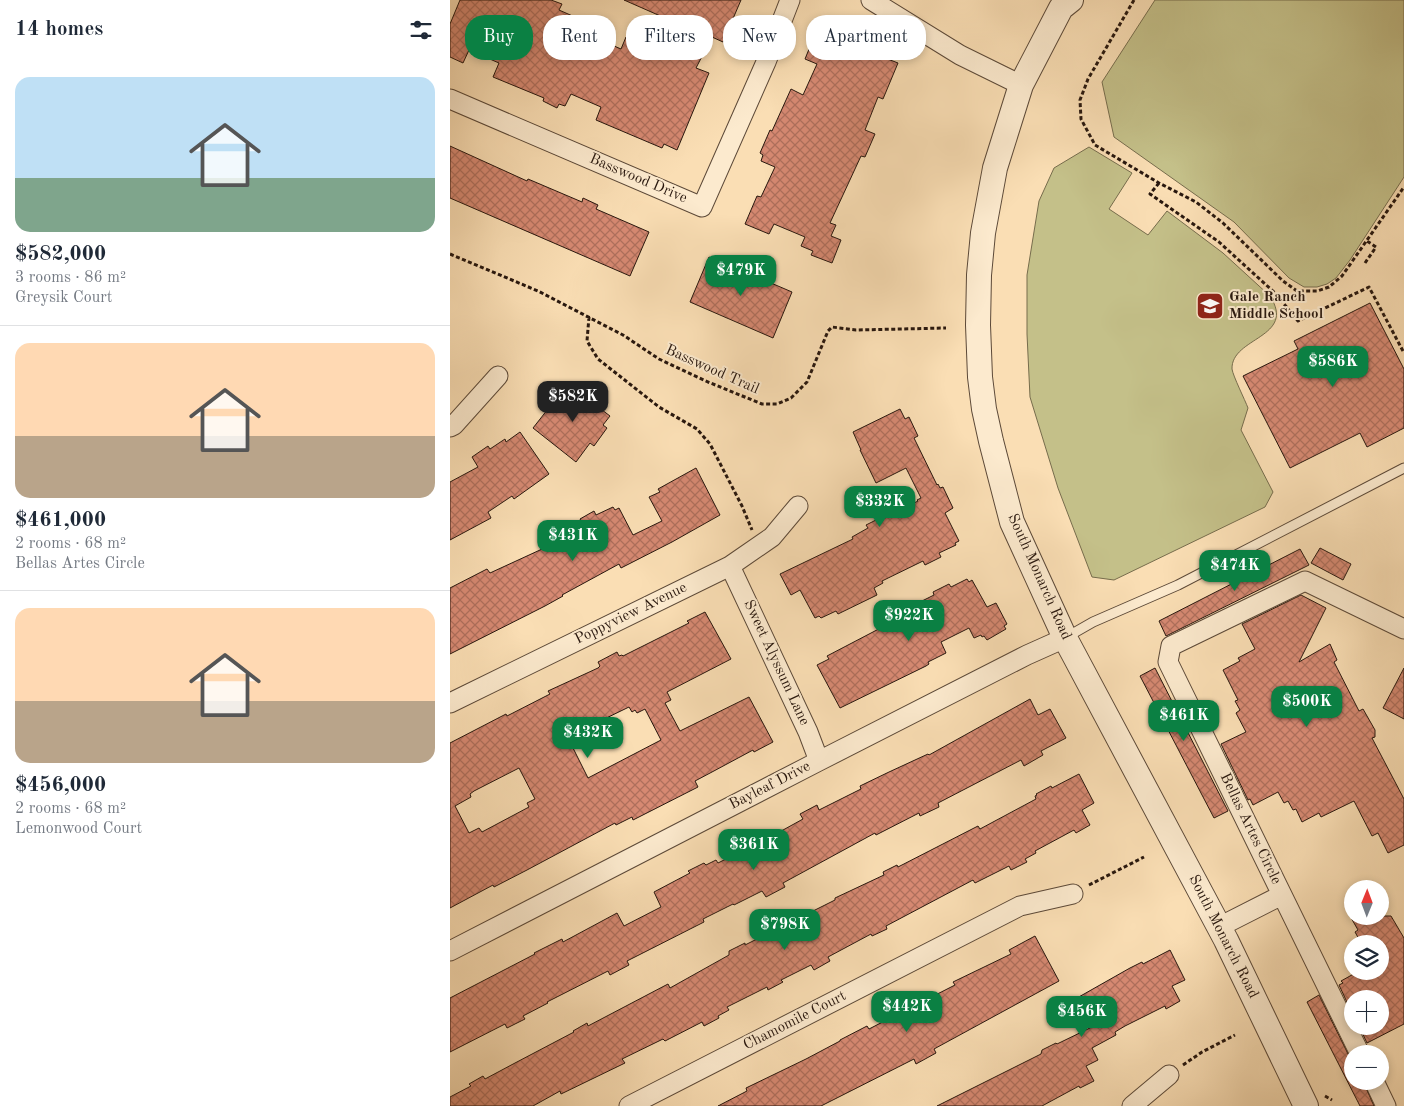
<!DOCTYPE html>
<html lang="en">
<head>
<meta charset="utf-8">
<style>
  :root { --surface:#fff; --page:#f6f6f7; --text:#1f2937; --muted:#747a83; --line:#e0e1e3; --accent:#0b8043 }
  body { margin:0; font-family:"Old Standard TT",serif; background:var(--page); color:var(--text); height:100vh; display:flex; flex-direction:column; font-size:19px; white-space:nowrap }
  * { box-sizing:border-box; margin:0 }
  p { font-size:16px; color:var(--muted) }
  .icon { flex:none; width:28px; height:28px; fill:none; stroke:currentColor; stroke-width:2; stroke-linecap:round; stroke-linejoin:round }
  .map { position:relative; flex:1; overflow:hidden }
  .sheet { display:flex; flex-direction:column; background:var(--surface); width:450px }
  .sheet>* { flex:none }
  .banner { position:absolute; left:15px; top:15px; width:475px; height:45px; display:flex; gap:10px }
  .needle { width:32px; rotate:1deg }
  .buttons { position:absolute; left:894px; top:880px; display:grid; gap:10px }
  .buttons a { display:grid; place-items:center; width:45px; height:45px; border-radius:50%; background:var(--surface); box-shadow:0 2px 8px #0003; font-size:25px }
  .price { position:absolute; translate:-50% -42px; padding:0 11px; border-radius:10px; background:var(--accent); color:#fff; font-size:16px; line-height:32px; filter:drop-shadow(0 1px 2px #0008) }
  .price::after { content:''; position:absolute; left:50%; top:30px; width:15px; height:11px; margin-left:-8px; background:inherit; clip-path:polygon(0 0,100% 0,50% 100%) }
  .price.on { background:#222; color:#fff }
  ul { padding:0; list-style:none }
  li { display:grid; align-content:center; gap:10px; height:265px; padding:0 15px }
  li+li { border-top:1px solid var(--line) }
  li span { display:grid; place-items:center; height:155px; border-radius:15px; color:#555 }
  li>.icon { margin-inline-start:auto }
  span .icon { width:90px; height:90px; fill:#fffc; stroke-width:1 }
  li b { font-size:21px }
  h2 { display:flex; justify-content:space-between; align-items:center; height:60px; padding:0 15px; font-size:21px }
  .chip { padding:0 18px; border-radius:20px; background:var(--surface); box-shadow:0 2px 8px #0003; font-size:18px; line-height:45px }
  .chip.on { background:var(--accent); color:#fff }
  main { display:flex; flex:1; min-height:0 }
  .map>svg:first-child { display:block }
  .garden { fill:#c4c089; stroke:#766c4c }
  .building { fill:url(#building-cross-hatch); stroke:#28170e; fill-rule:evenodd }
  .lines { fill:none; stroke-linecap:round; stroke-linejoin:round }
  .service-casing { stroke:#5c4938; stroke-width:11 }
  .minor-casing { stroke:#5c4938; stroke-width:21 }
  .tertiary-casing { stroke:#5c4938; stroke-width:26 }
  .path { stroke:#28170e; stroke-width:3; stroke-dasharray:4 2.5; stroke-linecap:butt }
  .service { stroke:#fceace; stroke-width:9 }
  .minor { stroke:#fceace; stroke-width:19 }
  .tertiary { stroke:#fceace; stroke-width:24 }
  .labels { text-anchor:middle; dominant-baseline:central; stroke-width:4; stroke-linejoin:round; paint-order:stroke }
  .street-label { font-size:15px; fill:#28170e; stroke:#fceace }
  .poi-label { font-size:15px; font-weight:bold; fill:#28170e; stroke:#fceace; text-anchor:start }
</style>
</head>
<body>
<main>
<section class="sheet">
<h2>14 homes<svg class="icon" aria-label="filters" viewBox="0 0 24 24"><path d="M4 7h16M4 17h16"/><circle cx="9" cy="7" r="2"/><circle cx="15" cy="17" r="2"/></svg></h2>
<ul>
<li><span style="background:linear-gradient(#bfe0f5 65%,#7fa58c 0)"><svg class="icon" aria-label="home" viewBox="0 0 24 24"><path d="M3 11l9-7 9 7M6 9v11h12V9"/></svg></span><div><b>$582,000</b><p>3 rooms · 86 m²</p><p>Greysik Court</p></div></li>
<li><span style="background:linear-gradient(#ffd9b3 60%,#b9a48a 0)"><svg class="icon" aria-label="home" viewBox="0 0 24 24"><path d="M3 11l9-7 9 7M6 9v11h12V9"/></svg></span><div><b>$461,000</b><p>2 rooms · 68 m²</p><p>Bellas Artes Circle</p></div></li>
<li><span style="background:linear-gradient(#ffd9b3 60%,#b9a48a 0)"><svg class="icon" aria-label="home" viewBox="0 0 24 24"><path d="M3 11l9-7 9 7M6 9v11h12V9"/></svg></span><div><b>$456,000</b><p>2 rooms · 68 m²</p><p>Lemonwood Court</p></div></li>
</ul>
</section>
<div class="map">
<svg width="954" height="1106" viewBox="0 0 954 1106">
  <defs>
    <pattern id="building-cross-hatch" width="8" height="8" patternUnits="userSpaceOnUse" patternTransform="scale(1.25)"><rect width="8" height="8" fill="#d68972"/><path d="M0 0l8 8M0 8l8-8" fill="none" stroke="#ae6f5c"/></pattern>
  </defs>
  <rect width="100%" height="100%" fill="#fadeb4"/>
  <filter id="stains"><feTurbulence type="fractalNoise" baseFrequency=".004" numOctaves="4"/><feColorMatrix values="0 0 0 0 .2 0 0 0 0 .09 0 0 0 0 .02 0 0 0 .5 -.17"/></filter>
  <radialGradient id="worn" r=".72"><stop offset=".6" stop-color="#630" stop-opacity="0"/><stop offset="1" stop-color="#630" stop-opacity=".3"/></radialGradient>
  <!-- garden -->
  <path class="garden" d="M705,0H954V177L900,260L886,278L877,284L867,287H854L839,278L784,222L664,137L652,82Z
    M639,147L682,173L659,209L698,235L717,211L773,253L820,296C847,338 781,337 782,369C783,376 795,400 798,408L791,430L823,492L815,507L664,580L642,577L608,488L580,397L577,334V275L589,201L604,168Z"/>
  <!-- building -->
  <path class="building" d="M10,0H101L112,4L109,10L143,25L139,35L171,49L176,37L227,58L240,29L174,0H291L282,21L286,22L280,36L276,35L273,42L262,37L246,68L259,73L227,150L214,144L212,148L146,120L151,107L121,94L115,106L109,104L107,108L93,101L94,98L43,77L49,63L19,50L13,63L0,57V24Z
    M366,32L429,58L430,56L448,63L433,99L428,97L415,130L425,134L415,157L411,156L380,223L386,225L381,236L391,240L382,263L361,255L363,251L351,246L355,237L324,224L319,234L295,224L307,196L311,197L325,167L311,161L313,155L310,153L320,130L322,131L341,89L353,95L367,64L355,59Z
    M0,146L77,181L78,179L132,202L133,198L148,205L146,209L199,232L180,276L0,198Z
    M259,257L314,281V280L342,292L323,338L240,302Z
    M920,303L954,369V428L917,447L910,433L840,468L793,376L848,349L844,341Z
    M119,385L160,416L153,425L157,428L144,446L140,443L126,462L83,428L105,400L107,401Z
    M450,409L455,419L459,417L468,436L464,438L487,485L488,484L490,488L493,487L503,508L495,513L509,541L505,543L506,545L489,553L491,557L475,565L473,561L432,581L433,583L424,588L427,595L388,614L386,611L371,618L369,616L365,618L350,590L341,595L330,574L403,539L402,537L418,528L416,525L434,516L435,518L468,501L467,500L471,498L456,468L426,483L410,450H411L403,432Z
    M70,432L99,474L64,499L62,496L38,512L41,518L0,540V482L28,467L22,457L38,446L40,449L55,439L56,442Z
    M246,468L270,515L222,542L171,568L169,564L112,595L113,596L95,606L0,654V588L37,569L40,573L90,550L134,527L130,519L144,511L146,515L163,507L165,510L169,508L183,535L212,521L199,497L210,492L208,489Z
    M870,548L901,564L893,580L861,563Z
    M850,549L859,565L716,636L709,621Z
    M517,579L519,582L522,580L537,607L546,603L557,624L554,626L556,629L537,640L534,636L532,637L531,635L524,638L519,628L491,642L496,653L478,662L479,664L476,666L390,708L367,665L379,659L377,656L444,621L442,616L484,595L483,592L499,584L501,587Z
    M851,595L876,608L849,662L880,644L887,660L884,662L909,711L913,709L925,730V737L922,738L954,799V845L938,853L928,833L922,836L904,801L871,817L869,813L852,822L846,809L843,810L838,801L834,803L828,792L803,805L800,799L798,800L771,744L796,732L786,713L790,710L785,701L788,700L773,670L790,661L788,658L805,649L792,624Z
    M255,612L281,659L217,692L221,700L215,703L230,731L299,697L323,742L304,752L303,750L262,772L245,781L248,787L183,820L182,817L166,825L165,823L77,870L44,887L43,885L0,908V743L56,714L57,716L100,694L98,691L148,668L150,666L148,662L167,652L169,656L172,655L173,656L239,623L237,621ZM179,707L182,712L185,710L187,713L195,709L211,740L138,778L120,742L146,728L144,724ZM69,768L85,799L77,803L79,807L32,832L29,828L19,833L5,806L21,797L20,794L24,791Z
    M705,668L778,811L764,818L690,676Z
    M954,668V719L933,708Z
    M580,699L588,715L600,709L616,738L591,751L593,755L574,766L571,760L488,803L489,807L470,816L469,813L426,835L425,833L333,883L335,887L316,897L312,891L284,905L283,904L253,919L254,922L177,961L179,965L160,975L158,971L97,1002L98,1003L73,1016L75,1019L57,1028L55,1024L0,1052V998L85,954L84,953L112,939L113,942L167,913L174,926L211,907L204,892L240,873L238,871L254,863L256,865L266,860L268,863L324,835L353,819L350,814L367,805L369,810L411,789L410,786L439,772L478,754L479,755Z
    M629,774L644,803L632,810L640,825L626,833L624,830L585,851L586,853L575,859L577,862L561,870L559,866L525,883L523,880L436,926L437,929L422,936L421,934L378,957L380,961L364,970L361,965L331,980L333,982L318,990L317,987L277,1007L279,1010L268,1016L269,1018L254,1026L252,1022L215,1041L213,1039L172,1059L175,1063L111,1094L110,1091L83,1106H0V1097L21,1086L19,1084L33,1076L35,1079L65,1063L124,1032L123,1031L137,1023L138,1026L218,984L220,988L279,955V951L295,943V945L385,900V898L434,875L433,872L447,865L448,867L528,826L530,829L586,799L585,796L587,795L586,794L601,786L602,788Z
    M900,916H941L954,938V1024L917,1043L909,1026H930V999H902V1013L889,985L893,983L891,981L909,971H930V944H908L907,942L910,941L905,932L908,930Z
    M585,936L609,981L484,1049L486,1053L466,1064L464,1059L371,1106H268L297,1091L296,1088L356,1059L390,1041V1040L417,1026L419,1029L505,985L503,982L561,954L559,950Z
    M720,950L735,980L722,986L730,1001L716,1009L715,1006L675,1026L665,1032L666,1035L642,1048L648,1060L636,1066L644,1081L630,1088L629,1086L592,1106H487L591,1054L592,1050L606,1043L607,1044L642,1027L627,998L680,968L692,962L693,964Z
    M869,995L902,1062V1081H913L924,1106H910L857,1002Z"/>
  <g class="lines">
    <!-- service casing -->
    <g class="service-casing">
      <path id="service" d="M615,638L643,622L728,585L954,468"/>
    </g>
    <!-- minor casing -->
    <g class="minor-casing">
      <path id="minor" d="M421,0L510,55L571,85
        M0,99L252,207L316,62L340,0
        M0,427L4,425L48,376
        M280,566L358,732L369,761
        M0,703L280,566L322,537L348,506
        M769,927L832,895
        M0,951L369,761L577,655L615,638
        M910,1054L718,662L721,646L855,581L954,629
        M924,1081L936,1106
        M179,1106L570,906L623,894
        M682,1106L719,1075"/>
    </g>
    <!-- tertiary casing -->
    <g class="tertiary-casing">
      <path id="tertiary" d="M621,0L611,8L571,85L545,168L533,233L529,275L528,325L530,377L534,409L541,441L562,522L615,638L776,940L856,1106"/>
    </g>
    <!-- path -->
    <path class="path" d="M684,0L638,79L630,100L631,119L645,145L709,183L746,202L773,223L833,281L847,291H867L879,287L892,276L954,187
      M709,183L700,194L769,242L825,293L848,321L919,287L954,353
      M0,254L88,291L173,335L209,359L258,382L312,404H327L341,398L357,382L378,331L382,327L406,330L496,328
      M915,263L926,247L917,241
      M139,317L137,341L148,359L209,407L247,429L260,444L292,506L302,530
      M639,885L694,857
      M733,1065L752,1052L785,1035
      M875,1096L882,1100"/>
    <!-- service -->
    <use href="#service" class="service"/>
    <!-- minor -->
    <use href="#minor" class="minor"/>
    <!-- tertiary -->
    <use href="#tertiary" class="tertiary"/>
  </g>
  <!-- icons -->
  <defs>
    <g id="school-square" transform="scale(1.4375)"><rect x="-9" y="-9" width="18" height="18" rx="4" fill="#8f2418" stroke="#fceace"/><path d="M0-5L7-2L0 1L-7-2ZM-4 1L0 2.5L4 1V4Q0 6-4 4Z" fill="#fff"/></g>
  </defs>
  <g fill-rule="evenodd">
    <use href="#school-square" x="760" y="306"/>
  </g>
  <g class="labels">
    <!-- street labels -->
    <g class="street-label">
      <text transform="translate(188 179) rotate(23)">Basswood Drive</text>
      <text transform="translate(262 370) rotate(24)">Basswood Trail</text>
      <text transform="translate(589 577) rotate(66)">South Monarch Road</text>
      <text transform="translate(181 614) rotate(-26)">Poppyview Avenue</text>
      <text transform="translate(326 663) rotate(65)">Sweet Alyssum Lane</text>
      <text transform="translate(320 786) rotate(-27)">Bayleaf Drive</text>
      <text transform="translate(800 829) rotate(64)">Bellas Artes Circle</text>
      <text transform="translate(773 937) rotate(63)">South Monarch Road</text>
      <text transform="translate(345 1021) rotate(-27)">Chamomile Court</text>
    </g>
    <!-- poi labels -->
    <g class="poi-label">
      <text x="779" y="297">Gale Ranch<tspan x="779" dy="17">Middle School</tspan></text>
    </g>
  </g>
  <rect width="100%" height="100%" filter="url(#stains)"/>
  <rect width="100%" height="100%" fill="url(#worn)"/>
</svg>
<div class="buttons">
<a><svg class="needle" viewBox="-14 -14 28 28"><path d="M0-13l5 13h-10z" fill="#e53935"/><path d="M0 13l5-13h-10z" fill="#747a83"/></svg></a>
<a><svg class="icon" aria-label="layers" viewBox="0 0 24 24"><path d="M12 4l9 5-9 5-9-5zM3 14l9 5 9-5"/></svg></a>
<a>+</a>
<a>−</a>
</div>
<b class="price" style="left:291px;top:297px">$479K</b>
<b class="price" style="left:883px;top:388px">$586K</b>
<b class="price on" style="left:123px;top:423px">$582K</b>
<b class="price" style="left:430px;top:528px">$332K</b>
<b class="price" style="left:123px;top:562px">$431K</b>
<b class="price" style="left:785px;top:592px">$474K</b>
<b class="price" style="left:459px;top:642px">$922K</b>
<b class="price" style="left:857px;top:728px">$500K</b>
<b class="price" style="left:734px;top:742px">$461K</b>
<b class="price" style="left:138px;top:759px">$432K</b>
<b class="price" style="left:304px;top:871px">$361K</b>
<b class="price" style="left:335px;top:951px">$798K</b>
<b class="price" style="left:457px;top:1033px">$442K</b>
<b class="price" style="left:632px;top:1038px">$456K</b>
<div class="banner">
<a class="chip on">Buy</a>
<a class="chip">Rent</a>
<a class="chip">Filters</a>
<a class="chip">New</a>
<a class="chip">Apartment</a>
</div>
</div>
</main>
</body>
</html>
